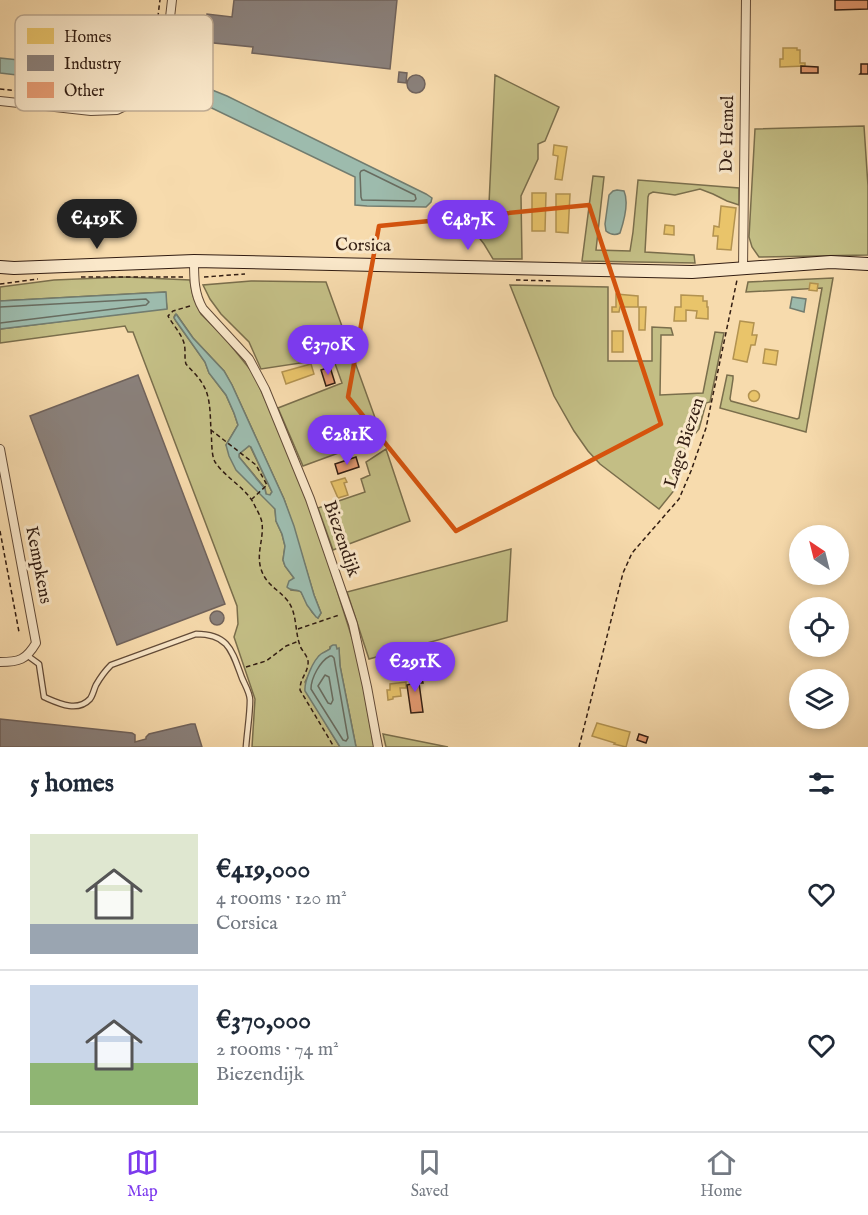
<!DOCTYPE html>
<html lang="en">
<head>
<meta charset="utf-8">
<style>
  :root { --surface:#fff; --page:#f2f2f3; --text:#1f2937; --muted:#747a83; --line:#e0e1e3; --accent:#7c3aed }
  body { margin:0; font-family:"IM FELL English",serif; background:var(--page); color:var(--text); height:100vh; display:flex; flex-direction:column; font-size:22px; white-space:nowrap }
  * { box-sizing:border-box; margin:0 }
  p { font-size:20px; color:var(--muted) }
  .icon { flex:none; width:33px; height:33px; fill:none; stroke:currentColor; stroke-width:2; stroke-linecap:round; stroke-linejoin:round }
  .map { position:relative; height:747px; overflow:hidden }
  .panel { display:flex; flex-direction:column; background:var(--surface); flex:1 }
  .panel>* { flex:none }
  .needle { width:39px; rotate:325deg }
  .controls { position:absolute; left:789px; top:525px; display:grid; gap:12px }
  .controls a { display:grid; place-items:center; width:60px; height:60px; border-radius:50%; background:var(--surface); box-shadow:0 3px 9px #0003; font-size:30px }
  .price { position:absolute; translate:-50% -51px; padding:0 14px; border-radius:21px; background:var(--accent); color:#fff; font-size:20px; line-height:39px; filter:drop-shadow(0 2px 3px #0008) }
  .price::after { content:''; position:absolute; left:50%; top:36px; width:18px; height:14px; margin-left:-9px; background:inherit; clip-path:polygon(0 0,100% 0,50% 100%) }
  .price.current { background:#222; color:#fff }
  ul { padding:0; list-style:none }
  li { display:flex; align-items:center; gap:18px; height:150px; padding:0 30px }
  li+li { border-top:2px solid var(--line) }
  li span { display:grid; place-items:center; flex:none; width:168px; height:120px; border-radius:0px; color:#555 }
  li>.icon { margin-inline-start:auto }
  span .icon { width:72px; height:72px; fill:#fffc; stroke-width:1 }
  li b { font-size:26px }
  h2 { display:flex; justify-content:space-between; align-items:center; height:72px; padding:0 30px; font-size:26px }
  .dock { display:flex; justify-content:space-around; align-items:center; height:84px; border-top:2px solid var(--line); background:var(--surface); font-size:16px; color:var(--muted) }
  .dock a { display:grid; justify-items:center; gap:3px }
  .dock .current { color:var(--accent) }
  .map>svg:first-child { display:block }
  .green { fill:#c3be85; stroke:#7a6e4c; stroke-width:1.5; fill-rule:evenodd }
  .water { fill:#9dbbad; stroke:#727c6f; stroke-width:1.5; fill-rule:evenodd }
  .homes { fill:#e9c46a; stroke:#b29250; stroke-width:1.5 }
  .industry { fill:#8a817c; stroke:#70635c; stroke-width:1.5 }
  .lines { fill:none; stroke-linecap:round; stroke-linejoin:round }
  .shore { stroke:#686c60; stroke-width:1.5 }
  .building { fill:#e79c73; stroke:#321d12; stroke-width:1.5 }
  .lane-casing { stroke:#634c39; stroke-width:7 }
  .street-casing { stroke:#634c39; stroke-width:10 }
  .secondary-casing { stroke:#321d12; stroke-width:14 }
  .path { stroke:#321d12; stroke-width:1.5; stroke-dasharray:4.5 3; stroke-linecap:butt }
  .lane { stroke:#fae8ca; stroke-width:4.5 }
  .street { stroke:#fae8ca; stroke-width:8 }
  .secondary { stroke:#fae8ca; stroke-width:12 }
  .marked { fill:none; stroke:#d6530d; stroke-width:4.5; stroke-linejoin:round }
  .labels { text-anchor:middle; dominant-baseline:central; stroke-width:6; stroke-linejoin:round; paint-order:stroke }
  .street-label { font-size:18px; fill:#321d12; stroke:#fae8ca }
  .key { fill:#fae8ca; stroke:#beab93; stroke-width:1.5 }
  .key-label { font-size:16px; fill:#321d12 }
</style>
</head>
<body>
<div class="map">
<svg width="868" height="747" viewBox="0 0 868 747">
  <rect width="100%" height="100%" fill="#f7dbad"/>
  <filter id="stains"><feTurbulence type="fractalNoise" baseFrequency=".00333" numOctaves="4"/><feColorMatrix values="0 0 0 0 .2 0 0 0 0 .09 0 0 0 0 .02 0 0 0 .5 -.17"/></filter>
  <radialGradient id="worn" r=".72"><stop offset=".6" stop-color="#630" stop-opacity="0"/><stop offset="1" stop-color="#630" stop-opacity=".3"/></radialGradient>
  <!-- green -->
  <path class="green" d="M495,75L559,107L545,141L538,144V159L521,196L522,259H493L484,244L470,226L483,218L489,204Z
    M864,126L868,186V255L759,257L752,247L749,237L755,129Z
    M593,176L604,177L596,250L630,251L633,232L638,180L739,188V205L727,201L713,194L700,189L675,195L653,192L649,194L648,197L645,252L694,255L695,263L582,261Z
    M125,277L190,280L193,296L201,314L224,337L253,373L284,441L309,502L358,657L374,747H356L340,666L339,649L330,647V649L319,656L305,682L327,726L340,747H252L255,699L234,637L238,624L237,606L133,332H128L125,326L0,343V328L1,329L167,308L165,292L0,301V287L54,280ZM175,315H177L193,338L224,371L232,385L284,499L293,526L314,595L321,613L318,618L312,612L301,592L300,591L291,590L294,578L285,566L283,560L285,546L282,534L276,521L275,509L226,445L238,425L234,413L226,395L209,373L205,362L176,321L174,317Z
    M833,278L806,432L720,408L727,375L733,376V379L730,399L731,401L797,419L799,418L822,288L746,292L748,282Z
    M251,281L326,282L382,437L303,466L278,408L342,383L333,358L261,369L249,342L221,314L210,299L203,285Z
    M510,285L608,287V361H652V327L671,328L673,335H661L660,395L703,393L715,332L724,333L710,402L706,403L699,429L687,444L681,463L676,488L659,509L600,464L588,451L574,431L554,396Z
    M249,446H250L272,492L269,496L266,494L265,488L239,457V454Z
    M386,449L410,521L333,550L318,508L365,492L361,479L370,475L366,462Z
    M511,549L507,621L369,659L347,592Z
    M383,734L448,747H386Z"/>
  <!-- water -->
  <path class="water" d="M0,58L94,68L95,73L94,78L68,81L0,73Z
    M190,81L227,96L426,194L432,198L431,202L426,207L367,206L355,205V177L191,98L185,96L182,92L184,84Z
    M617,190L624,191C629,202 624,221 620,233C615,236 611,235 606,231L605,224L609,195L613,191Z
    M166,292L167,309L0,329V301Z
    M792,297L806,299L804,312L790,308Z
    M176,314L193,338L224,371L232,385L284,499L294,526L314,595L321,613L318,618L316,617L307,605L301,592C297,588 291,592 287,587L289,581L294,578L285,566L283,560L285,546L282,534L276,521L275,509L236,470L229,456L226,445L238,425L234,413L226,395L209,373L205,362L176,321L174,318ZM249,446L251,447L272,492L270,495L266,494L265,489L239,457V454Z
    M333,645H336L337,649L339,648L340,666L356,747H340L305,691C304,682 313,660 321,654C324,652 327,651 330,649L331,646Z"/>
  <!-- homes -->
  <path class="homes" d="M783,48H797V50H800V63H805V66L780,67V59H783Z
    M554,145L567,147L562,180L555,179L558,156L553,155Z
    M532,193H546L545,231H532Z
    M556,194H570L568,233L556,232Z
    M721,206L736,208L731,250L717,249L718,236H713L714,226L719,227Z
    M665,225L674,226V235L664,234Z
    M810,283L818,284L817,291L809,290Z
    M616,294L638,296V307H620L619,312H612V307H616Z
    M681,295L703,296V301H707V307H708V319L696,318L697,311L686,310V321H674L675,307H681Z
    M639,307H646L645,330H639Z
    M740,321L754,323L752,335H757L755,345H751L747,362L733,359Z
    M612,331H623V352H612Z
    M765,349L778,351L776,365L763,363Z
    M311,364L314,374L286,384L282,372Z
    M748.5 396a5.5 5.5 0 1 1 11 0a5.5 5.5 0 1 1-11 0Z
    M345,478L347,482L344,483L348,495L338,498L331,482Z
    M406,682V688H400L401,696L393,697V699L388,700L387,690H390V684Z
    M597,723L630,732L626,747L614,744L615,743L592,736Z"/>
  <!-- industry -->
  <path class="industry" d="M234,0H397L390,69L252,53L253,47L204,42L207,14L232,17Z
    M399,72L407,73L406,83L398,82Z
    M407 84a9 9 0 1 1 18 0a9 9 0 1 1-18 0Z
    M138,375L225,604L117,645L30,416Z
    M210 618a7 7 0 1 1 14 0a7 7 0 1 1-14 0Z
    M0,719L132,733L135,735V742L146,739V737L149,734L191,724H195L202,747H0Z"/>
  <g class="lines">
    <!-- shore -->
    <path class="shore" d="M364,170L415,195L416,199L414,201L362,200L361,197L360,173L361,171Z
      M0,307L146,299L149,302L146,305L0,323
      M330,656H332L334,658L348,738L346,741L343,740L311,689C311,678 320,661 330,656Z
      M325,675L329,677L333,700L331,704L328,703L318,686Z"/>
  </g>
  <!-- building -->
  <path class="building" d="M835,0H868V9L835,10Z
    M861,64H868V74H860L861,73Z
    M801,66L818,67V73H801Z
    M340,338L346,340L343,347L338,345Z
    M348,353L349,359L341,361L340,355Z
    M330,367L335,383L326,386L321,370Z
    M356,457L359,467L338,474L335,464Z
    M421,673L423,683H419L423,712L411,713L407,685L411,684L409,675Z
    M639,734L648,737L646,743L637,740Z"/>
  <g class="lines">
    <!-- lane casing -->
    <g class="lane-casing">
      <path id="lane" d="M28,656L39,664L44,697C58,703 77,713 90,699C93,695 94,689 96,685C100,678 105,671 111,665L196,634C229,634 232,651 242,678C245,685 250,693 250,700C250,715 247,732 246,747"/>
    </g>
    <!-- street casing -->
    <g class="street-casing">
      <path id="street" d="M0,101L91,111L117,110L138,100L154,84L163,66L167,44L172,0
        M194,261C194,278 194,294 203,309L249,359L265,389L310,499L353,624L367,687L378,747
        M743,269L746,0
        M0,449L36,643C26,660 19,662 0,662"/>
    </g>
    <!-- secondary casing -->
    <g class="secondary-casing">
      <path id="secondary" d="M0,267L14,268L194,261L692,272L831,262L868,264"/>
    </g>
    <!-- path -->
    <path class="path" d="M0,89C18,91 37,93 55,95C94,99 134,103 150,60C157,41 157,20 160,0
      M81,277H185
      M204,277L245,274
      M516,280L553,281
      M0,284L38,279
      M190,306L173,311L168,316C173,325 181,333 184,343C186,350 184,358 186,364C191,370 198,376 202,383C211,396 210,415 211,430L256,465L267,485L252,499
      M211,430C212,439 211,455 215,462C225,477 244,487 253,502C256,509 261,516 262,523C264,539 256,553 261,569C266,585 277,588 287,600C298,613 294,632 301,648C304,653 309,658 308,664C307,674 300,678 300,690L334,747
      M0,531L19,632
      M298,629L339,615
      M246,667L266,661L286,646L299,641
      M579,747L623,573L632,553L679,499L691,471L706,428L737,280"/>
    <!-- lane -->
    <use href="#lane" class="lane"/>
    <!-- street -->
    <use href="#street" class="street"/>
    <!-- secondary -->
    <use href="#secondary" class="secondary"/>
  </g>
  <!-- marked area -->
  <path class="marked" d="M589,205L661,424L456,531L348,397L379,226Z"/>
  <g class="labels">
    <!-- street labels -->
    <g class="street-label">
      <text transform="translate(728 134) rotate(-89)">De Hemel</text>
      <text transform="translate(363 246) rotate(1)">Corsica</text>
      <text transform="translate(685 443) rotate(-72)">Lage Biezen</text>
      <text transform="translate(341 539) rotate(71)">Biezendijk</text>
      <text transform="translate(38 565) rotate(79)">Kempkens</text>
    </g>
  </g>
  <!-- legend -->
  <rect x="15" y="15" width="198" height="96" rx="9" class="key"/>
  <rect x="27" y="28" width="27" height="16" fill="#e9c46a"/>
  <rect x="27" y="55" width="27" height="16" fill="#8a817c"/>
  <rect x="27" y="82" width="27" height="16" fill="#e79c73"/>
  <g class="key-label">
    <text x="64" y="42">Homes</text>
    <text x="64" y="69">Industry</text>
    <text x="64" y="96">Other</text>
  </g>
  <rect width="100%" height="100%" filter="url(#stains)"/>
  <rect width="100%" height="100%" fill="url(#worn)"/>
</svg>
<div class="controls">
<a><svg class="needle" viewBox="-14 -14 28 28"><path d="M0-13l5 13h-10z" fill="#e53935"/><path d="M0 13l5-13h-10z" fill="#747a83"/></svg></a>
<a><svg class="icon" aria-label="locate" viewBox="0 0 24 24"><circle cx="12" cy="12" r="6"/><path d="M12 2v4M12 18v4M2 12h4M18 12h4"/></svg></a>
<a><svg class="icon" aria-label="layers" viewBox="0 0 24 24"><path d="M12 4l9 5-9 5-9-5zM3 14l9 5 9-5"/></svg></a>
</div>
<b class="price current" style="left:97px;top:250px">€419K</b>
<b class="price" style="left:468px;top:251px">€487K</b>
<b class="price" style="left:328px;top:376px">€370K</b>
<b class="price" style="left:347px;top:466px">€281K</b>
<b class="price" style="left:415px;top:693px">€291K</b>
</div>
<section class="panel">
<h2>5 homes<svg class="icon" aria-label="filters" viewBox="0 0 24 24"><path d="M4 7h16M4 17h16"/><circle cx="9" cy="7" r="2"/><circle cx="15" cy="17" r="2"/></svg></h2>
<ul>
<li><span style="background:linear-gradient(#dfe7d0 75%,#9aa5b1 0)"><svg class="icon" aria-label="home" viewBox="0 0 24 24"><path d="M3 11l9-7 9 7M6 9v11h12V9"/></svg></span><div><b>€419,000</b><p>4 rooms · 120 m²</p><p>Corsica</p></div><svg class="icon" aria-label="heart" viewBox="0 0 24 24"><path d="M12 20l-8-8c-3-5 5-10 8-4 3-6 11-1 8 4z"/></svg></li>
<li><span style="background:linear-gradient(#c9d6e8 65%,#8fb573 0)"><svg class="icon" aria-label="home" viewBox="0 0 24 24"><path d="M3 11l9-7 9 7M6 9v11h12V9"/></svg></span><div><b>€370,000</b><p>2 rooms · 74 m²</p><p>Biezendijk</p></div><svg class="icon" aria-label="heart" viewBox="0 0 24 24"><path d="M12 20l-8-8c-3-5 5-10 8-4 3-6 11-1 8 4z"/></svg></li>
</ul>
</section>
<nav class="dock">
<a class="current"><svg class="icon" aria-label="map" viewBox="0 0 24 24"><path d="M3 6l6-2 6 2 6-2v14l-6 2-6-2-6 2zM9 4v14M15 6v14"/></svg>Map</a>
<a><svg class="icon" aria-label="saved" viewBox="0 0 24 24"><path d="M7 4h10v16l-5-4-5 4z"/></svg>Saved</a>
<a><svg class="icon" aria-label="home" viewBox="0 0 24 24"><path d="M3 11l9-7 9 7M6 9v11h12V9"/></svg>Home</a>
</nav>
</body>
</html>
